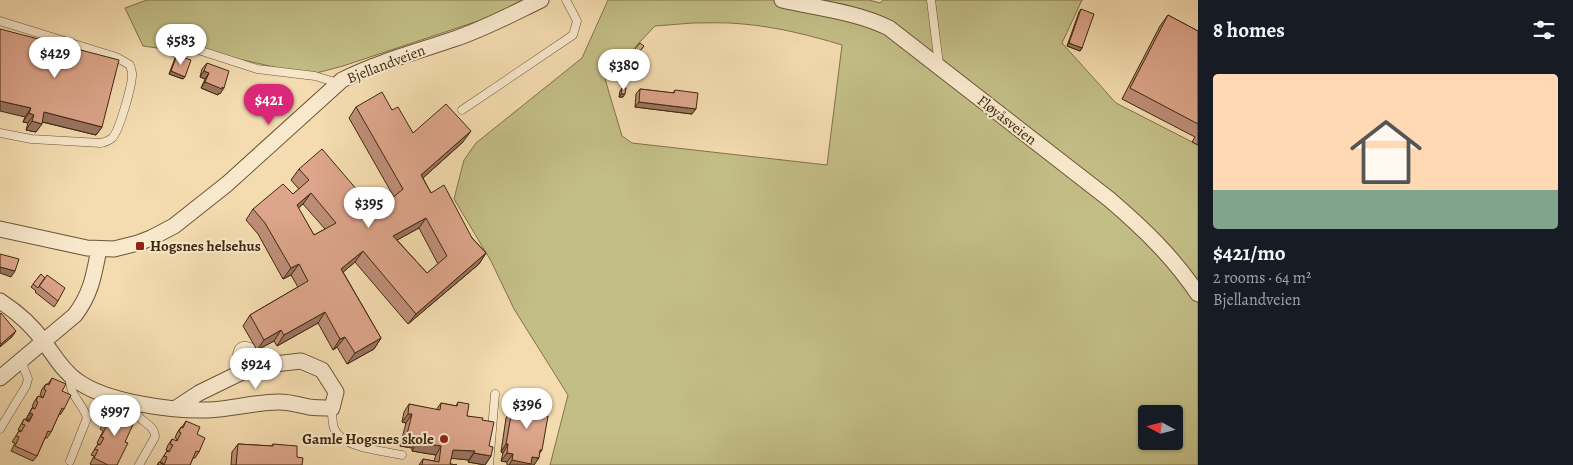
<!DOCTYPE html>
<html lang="en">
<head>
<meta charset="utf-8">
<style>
  :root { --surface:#171b24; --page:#20242c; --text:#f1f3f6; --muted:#9ea1a6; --accent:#db2777 }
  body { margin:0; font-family:Alegreya,serif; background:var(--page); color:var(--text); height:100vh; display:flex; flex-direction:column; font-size:19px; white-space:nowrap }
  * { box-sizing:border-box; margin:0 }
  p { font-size:16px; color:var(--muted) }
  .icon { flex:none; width:28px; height:28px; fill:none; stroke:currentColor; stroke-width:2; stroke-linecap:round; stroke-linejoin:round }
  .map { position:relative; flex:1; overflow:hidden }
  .panel { display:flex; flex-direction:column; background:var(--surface); width:375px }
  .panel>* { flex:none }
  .needle { width:32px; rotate:277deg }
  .fabs { position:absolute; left:1138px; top:405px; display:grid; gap:10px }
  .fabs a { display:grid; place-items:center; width:45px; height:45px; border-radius:5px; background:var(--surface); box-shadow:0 1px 4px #0004; font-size:25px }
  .price { position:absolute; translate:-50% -42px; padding:0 11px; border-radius:18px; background:#fff; color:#222; font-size:16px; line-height:32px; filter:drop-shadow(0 1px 2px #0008) }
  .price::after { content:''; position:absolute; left:50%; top:30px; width:15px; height:11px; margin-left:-8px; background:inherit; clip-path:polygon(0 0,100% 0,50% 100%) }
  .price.selected { background:var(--accent); color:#fff }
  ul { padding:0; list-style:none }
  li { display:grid; align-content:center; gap:10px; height:265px; padding:0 15px }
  li span { display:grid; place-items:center; height:155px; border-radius:5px; color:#555 }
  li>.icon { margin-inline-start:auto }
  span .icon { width:90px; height:90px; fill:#fffc; stroke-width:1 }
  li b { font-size:21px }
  h2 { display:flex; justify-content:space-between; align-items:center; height:60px; padding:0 15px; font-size:21px }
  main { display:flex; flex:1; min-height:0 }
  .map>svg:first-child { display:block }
  .green { fill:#c3be86; stroke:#80734a; fill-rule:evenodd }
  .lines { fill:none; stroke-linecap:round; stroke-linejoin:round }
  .lane-casing { stroke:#6c5536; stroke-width:9 }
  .street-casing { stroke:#6c5536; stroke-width:17 }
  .lane { stroke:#f8e8cc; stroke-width:8 }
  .street { stroke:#f8e8cc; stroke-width:15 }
  .wall { fill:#be8e78; stroke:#3e280d; fill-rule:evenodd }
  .shaded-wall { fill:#9b7461; stroke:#3e280d }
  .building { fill:#dda58b; stroke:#3e280d; fill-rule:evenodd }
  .poi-dot { fill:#8f2418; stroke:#f8e8cc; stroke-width:2 }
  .labels { text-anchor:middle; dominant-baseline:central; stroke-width:4; stroke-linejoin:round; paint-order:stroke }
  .street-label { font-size:15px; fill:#3e280d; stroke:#f8e8cc }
  .poi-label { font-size:15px; font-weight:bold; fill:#3e280d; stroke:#f8e8cc; text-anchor:start }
</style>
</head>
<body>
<main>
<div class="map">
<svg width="1198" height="465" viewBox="0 0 1198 465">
  <rect width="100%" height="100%" fill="#f4dcb0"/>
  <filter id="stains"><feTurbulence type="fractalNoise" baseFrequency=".004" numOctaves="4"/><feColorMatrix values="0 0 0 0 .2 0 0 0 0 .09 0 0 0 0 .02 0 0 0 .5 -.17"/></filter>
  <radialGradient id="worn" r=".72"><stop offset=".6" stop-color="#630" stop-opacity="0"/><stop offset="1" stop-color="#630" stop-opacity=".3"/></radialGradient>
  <!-- green -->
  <path class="green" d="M147,0H526L514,9L343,66L309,75L243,60L143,46L125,8Z
    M608,0H869L880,3L883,0H1082L1062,43L1116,103L1198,145V465H550L568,395L514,309L491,261L454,199L464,160L476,143L582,58ZM693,23C709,23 726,22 743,24C777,27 809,35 842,45L827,165L632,143L622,136L605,79L655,26ZM1146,414H1174V441H1146Z"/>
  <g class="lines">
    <!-- lane casing -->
    <g class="lane-casing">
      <path id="lane" d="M931,0L939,65
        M0,21L116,57L130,65C130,66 132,71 132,73C133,83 119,132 112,138C109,141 105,142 101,143L31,139L0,133
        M180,44L257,69L315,76L338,83
        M462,110L573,35L577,21L566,0
        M238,374C236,362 233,337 254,349L259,368
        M131,401C133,407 135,413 139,417C146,424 155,427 155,437L139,465
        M332,408C332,414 332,422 334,428C341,448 383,451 402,455
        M0,429L26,386L28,379L21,360
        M70,461L87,418C82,401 68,396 70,375
        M489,465L495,394"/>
    </g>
    <!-- street casing -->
    <g class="street-casing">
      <path id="street" d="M782,0C817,8 857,12 889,28L1109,199C1143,228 1173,257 1198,294
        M0,229L87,248L114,249L138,243L151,238L174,226L227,184L342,80C378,62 416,52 454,39C484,29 512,14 541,0
        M0,301C17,312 32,325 44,342C54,355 62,370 76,380C105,402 171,411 208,410C232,409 255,402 279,402C290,402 299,405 309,407C317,408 325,408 332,408L336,392L322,370L301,361L274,364L242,372L199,393L176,408
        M0,378L75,315C91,294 94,275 99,249"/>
    </g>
    <!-- lane -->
    <use href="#lane" class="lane"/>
    <!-- street -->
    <use href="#street" class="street"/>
  </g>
  <!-- wall -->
  <path class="wall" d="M1081,9L1082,48L1080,51L1067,46L1079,12Z
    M1168,15L1198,31V145L1192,142L1195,137L1122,99L1160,26Z
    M0,29L102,127L96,135L42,122L36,132L26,130L28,123L23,122L25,117Z
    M644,46L636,55L633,52L635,49Z
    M177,55L183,79L169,74L175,58Z
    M207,63L220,94L219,93L218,95L201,88L205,79L200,77L202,69Z
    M622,88L623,97H619L620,91Z
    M640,89L673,93L675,90L692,114L635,107L636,94Z
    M356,107L392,110L413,133L463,142L423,178L431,193L486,253L479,264L408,324L355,262L343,272L381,338L374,349L347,364L337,347L333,350L318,323L277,346L274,341L257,350L243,326L250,315L298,287L291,275L283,279L258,234L246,220L253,209L293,194L299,189L291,180L299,169L376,212L394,197L349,118ZM303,204L325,229L314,235L298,208ZM419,228L438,264L427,273L397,240Z
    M41,274L58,301L54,307L35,292L36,291L31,287Z
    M52,378L62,391L64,409L60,415L59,414L51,432L47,438H45L37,456L33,461L11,451L15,443L12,442L19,431L20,432L21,431L18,430L24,419L28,421L29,420L26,419L32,408L34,409V408L32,407L34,402L38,396L42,398V396L40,395L42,389L46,384H48Z
    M523,397L541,406L539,454L534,465H507V462L501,461L503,453L501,452L506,418L509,414L510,410L516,402H519Z
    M458,402L467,416L482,420L491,456L485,465L468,462L469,460L451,458L450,464L457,465H419L423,459L434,461L436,455L412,451V448L400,446L406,423L402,422L404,412L409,404L436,410L441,403L456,406Z
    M112,406L125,442L117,465H92L90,464L94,456L91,455L98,444L99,445V444L97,443L103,431L100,429L107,418L108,419V418L106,417Z
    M186,421L197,434L199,452L195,458H193L190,465H157L159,462L163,464V463L160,462L167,451L168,452L169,451L166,450L168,445L172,439L176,441L177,439L175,438L177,433L181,427H182Z
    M238,444L271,446L273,444L297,457L302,465H231L232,452Z"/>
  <!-- shaded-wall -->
  <path class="shaded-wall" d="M1069,43L1082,48L1080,51L1067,46Z
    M171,71L185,77L183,79L169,74Z
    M204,71L209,73L205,79L200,77Z
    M205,82L222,87L224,88L220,94L219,93L218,95L201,88Z
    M621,94H625L623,97H619Z
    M0,101L31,108L25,117L0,111Z
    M639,102L696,109L692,114L635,107Z
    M44,112L102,127L96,135L39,121Z
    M29,113L34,115L28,123L23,122Z
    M32,121L42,124L36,132L26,130Z
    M471,131L463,142L414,186L421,175Z
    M311,193L303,204L289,216L297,205Z
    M426,218L419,228L386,246L393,236Z
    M363,251L355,262L334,280L341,269Z
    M486,253L479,264L408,324L416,314Z
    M299,264L291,275L283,279L291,268Z
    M0,267L15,271L11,277L0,273Z
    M325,312L318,323L277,346L284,335Z
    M281,330L274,341L257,350L264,340Z
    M16,331L12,337L0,347L1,344Z
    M345,337L337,347L333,350L340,339Z
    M381,338L374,349L347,364L355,353Z
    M30,413L33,414L29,420L26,419Z
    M408,414H412L406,423L402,422Z
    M406,438L418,440L412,448L400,446Z
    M417,442L441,446L436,455L412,451Z
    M506,444H508L503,453L501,452Z
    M453,450L475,451L469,460L447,458Z
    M540,450H542L536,458H539L534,465H509L512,460L532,457Z
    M474,453L491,456L485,465L468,462Z
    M507,453L513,454L507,462L501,461Z"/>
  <!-- building -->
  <path class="building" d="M1081,9L1094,14L1082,48L1069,43Z
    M1168,15L1198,31V124L1130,88Z
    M0,29L119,60L102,127L44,112L42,124L32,121L34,115L29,113L31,108L0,101Z
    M640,43L644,46L639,52L635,49Z
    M177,55L191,60L185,77L171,71Z
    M207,63L229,71L224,88L222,87V89L205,82L209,73L204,71Z
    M622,88H626L625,94H621Z
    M640,89L674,93L675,90L698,93L696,109L639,102Z
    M382,92L392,110L398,107L413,133L446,104L471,131L421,175L431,193L444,185L472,238L486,253L416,314L363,251L341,269L381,338L355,353L345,337L340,339L325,312L284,335L281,330L264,340L250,315L308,281L299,264L291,268L265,223L253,209L283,184L293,194L309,180L299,169L322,149L376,212L403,189L356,107ZM311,193L336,223L314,235L297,205ZM426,218L447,256L427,273L393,236Z
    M0,254L19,259L15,271L0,267Z
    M41,274L45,278L38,288L33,284Z
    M47,275L65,288L58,301L39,286Z
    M1,313L16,331L1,344L0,342V314Z
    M52,378L66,384L62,391L71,395L64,409L62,408L51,432L48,431L37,456L15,446L19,437L16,436L19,431L21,432L25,425L22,424L24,419L29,422L33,414L30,413L32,408L35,409L38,402L36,401L38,396L43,398L46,390L44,389L46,384L49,385Z
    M523,397L542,400L541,406L547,407L546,416H548L542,450H540L539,458L532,457L531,464L512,460L513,454L507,453L508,444H506L512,410H514L516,402L522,403Z
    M458,402L469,404L467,416L483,418L482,420L494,422L489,446L493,447L491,456L474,453L475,451L453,450L450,464L457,465H422L423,459L439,462L441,446L417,442L418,440L406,438L412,414H408L409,404L440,410L441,403L457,406Z
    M112,406L136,418L125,442L128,443L117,465H108L94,458L98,450L95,449L98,444L100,445L104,438L101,437L107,425L104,424L107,418L109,420L112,413L110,411Z
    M186,421L200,427L197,434L205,438L199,452L196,451L190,465H158L159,462L164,465L167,457L164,456L167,451L169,452L173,445L170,444L172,439L177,441L181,433L179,432L181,427L183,428Z
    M238,444L273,446V444L297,446V457L303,458L302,465H236Z"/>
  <!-- markers -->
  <g class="poi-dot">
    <rect x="135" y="241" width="10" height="10" rx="2.5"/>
    <circle cx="444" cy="439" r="5"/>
  </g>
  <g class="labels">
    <!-- street labels -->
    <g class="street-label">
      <text transform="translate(386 64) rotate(-21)">Bjellandveien</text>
      <text transform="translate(1007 120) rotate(38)">Fløyåsveien</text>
    </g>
    <!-- poi labels -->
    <g class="poi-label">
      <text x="150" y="246">Hogsnes helsehus</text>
      <text x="434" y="439" text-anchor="end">Gamle Hogsnes skole</text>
    </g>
  </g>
  <rect width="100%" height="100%" filter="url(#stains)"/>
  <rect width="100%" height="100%" fill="url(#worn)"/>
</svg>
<div class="fabs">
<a><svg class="needle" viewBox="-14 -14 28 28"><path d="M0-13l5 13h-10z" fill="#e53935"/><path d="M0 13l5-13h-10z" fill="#9ea1a6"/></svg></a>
</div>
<b class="price" style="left:181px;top:66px">$583</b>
<b class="price" style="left:55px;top:79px">$429</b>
<b class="price" style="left:624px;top:91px">$380</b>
<b class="price selected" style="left:269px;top:126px">$421</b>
<b class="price" style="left:369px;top:229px">$395</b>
<b class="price" style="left:256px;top:390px">$924</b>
<b class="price" style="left:527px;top:430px">$396</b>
<b class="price" style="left:115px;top:437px">$997</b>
</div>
<section class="panel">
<h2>8 homes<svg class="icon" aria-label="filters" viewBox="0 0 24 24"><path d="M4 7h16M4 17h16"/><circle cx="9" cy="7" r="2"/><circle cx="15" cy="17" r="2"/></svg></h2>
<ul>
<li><span style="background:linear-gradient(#ffd9b3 75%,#7fa58c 0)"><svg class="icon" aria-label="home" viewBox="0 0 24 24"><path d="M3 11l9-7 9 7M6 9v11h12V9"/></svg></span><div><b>$421/mo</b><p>2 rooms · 64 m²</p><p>Bjellandveien</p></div></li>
</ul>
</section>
</main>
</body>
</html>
